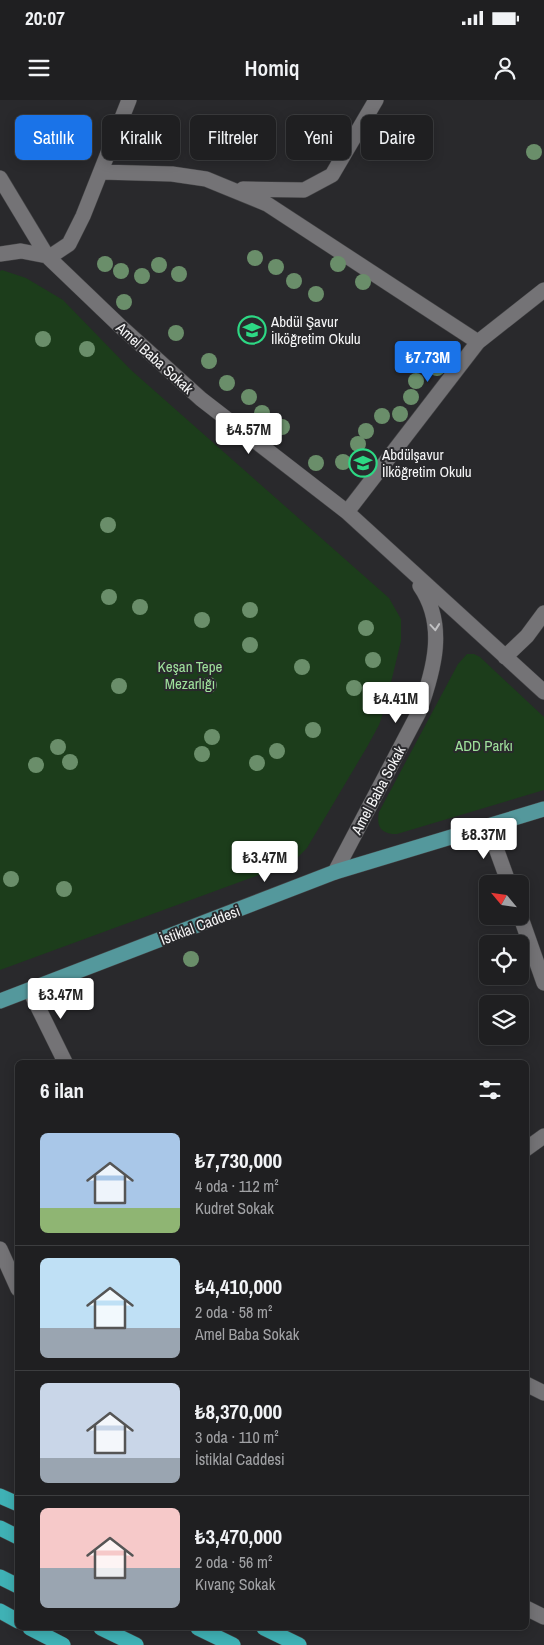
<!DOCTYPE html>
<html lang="tr">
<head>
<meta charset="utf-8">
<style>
  :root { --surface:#1f1f21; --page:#27272a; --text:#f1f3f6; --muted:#a1a2a5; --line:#3c3d3f; --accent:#1a73e8 }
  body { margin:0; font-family:"Archivo Narrow",sans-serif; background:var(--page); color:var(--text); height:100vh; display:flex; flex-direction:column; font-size:19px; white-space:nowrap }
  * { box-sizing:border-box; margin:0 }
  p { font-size:16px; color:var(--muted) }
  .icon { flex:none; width:28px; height:28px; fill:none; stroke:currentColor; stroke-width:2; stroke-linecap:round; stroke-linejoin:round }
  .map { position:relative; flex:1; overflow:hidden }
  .sheet { position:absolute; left:15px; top:960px; width:514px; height:570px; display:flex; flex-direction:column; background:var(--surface); border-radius:8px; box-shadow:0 2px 12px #0003,0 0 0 1px var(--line) }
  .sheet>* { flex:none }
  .guide { position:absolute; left:15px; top:15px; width:515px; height:45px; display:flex; gap:10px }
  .needle { width:32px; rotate:299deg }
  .buttons { position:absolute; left:479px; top:775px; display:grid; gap:10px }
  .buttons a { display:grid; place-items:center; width:50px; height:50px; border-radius:8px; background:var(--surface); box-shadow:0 2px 12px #0003,0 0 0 1px var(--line); font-size:25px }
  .price { position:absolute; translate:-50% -42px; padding:0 11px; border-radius:5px; background:#fff; color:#222; font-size:16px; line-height:32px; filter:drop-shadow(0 1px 2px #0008) }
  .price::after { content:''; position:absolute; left:50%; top:30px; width:15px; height:11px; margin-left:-8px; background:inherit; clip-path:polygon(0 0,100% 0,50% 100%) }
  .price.selected { background:var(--accent); color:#fff }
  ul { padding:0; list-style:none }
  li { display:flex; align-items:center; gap:15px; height:125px; padding:0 25px }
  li+li { border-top:1px solid var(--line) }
  li span { display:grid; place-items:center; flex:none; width:140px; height:100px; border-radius:8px; color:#555 }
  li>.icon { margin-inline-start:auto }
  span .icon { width:60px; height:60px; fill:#fffc; stroke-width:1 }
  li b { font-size:21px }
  h2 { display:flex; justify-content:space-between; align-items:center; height:60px; padding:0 25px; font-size:21px }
  .pill { padding:0 18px; border-radius:8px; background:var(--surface); box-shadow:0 2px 12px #0003,0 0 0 1px var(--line); font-size:18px; line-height:45px }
  .pill.selected { background:var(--accent); color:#fff }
  .status { display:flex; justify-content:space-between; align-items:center; height:35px; padding:0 25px; background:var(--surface); direction:ltr }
  .status svg { height:14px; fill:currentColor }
  header { display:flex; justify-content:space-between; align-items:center; height:65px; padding:0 25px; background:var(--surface); font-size:22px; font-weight:600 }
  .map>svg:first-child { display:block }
  .green { fill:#1c3d1b }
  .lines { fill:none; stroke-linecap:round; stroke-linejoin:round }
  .minor-casing { stroke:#444446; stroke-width:16 }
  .major-casing { stroke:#444446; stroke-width:16 }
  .highway-casing { stroke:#444446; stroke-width:16 }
  .minor { stroke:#747376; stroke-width:15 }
  .major { stroke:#54989c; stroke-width:15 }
  .highway { stroke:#3fb1b5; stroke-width:15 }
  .tree { fill:#6a8e6a }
  .oneway { stroke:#c1c1c3 }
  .labels { text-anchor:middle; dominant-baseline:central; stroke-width:4; stroke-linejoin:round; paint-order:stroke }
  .poi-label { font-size:15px; fill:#f5f5f6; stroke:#29292c; text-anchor:start }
  .street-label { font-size:15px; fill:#f5f5f6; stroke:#29292c }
  .park-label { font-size:15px; fill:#9fe19c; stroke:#29292c }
</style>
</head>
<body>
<div class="status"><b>20:07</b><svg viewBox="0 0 49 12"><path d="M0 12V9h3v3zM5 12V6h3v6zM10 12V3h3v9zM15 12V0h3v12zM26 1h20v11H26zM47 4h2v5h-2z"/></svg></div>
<header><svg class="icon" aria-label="menu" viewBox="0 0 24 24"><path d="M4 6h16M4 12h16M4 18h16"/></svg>Homiq<svg class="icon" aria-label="person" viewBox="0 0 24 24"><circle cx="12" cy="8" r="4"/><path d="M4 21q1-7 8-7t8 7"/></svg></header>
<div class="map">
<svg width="544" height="1545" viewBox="0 0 544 1545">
  <rect width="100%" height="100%" fill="#29292c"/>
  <!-- green -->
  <path class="green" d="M2,170L26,178L63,200L131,270L389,498L401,519V541L385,607L379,625L367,647L307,748L297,758L286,765L0,870V171Z
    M467,554H474L480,557L544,617V690L397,734C381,734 376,727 379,712L458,564Z"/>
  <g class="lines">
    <!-- minor casing -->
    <g class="minor-casing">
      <path id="minor" d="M101,72L172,74L206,79L267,104L478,242
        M0,78L47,156L120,226L201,299L347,412L544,592
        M243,89L304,90L332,75L376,0
        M0,154L21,151L47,156L54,154L69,144L83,116L129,0
        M347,412L478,242L544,190
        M505,557L527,536L544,513
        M488,726L509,784
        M335,772L419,612C434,570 447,525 420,486
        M520,815L544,883
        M30,891L65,962
        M526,1049L544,1036
        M0,1149L18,1189
        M526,1284L544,1293
        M526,1508L544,1517"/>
    </g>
    <!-- major casing -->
    <g class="major-casing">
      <path id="major" d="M0,901L335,772L544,709"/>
    </g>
    <!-- highway casing -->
    <g class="highway-casing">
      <path id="highway" d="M0,1396L18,1404
        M0,1428L18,1437
        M0,1477L18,1486
        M0,1511L18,1521
        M30,1528L63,1545
        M101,1528L136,1545
        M198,1528L233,1545
        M264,1528L299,1545"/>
    </g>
    <!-- minor -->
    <use href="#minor" class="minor"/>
    <!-- major -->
    <use href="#major" class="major"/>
    <!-- highway -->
    <use href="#highway" class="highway"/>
  </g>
  <!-- trees -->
  <g class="tree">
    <circle cx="36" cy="26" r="8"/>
    <circle cx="534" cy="52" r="8"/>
    <circle cx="255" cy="158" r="8"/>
    <circle cx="105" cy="164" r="8"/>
    <circle cx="338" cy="164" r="8"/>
    <circle cx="159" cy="165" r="8"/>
    <circle cx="276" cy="167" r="8"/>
    <circle cx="121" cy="171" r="8"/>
    <circle cx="179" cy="174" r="8"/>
    <circle cx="142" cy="176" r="8"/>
    <circle cx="294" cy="181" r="8"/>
    <circle cx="363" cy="182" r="8"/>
    <circle cx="316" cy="194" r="8"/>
    <circle cx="124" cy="202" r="8"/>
    <circle cx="176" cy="233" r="8"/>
    <circle cx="43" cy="239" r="8"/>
    <circle cx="87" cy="249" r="8"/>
    <circle cx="444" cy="252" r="8"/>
    <circle cx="209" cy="261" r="8"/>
    <circle cx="437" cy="268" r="8"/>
    <circle cx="416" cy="281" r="8"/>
    <circle cx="227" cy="283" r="8"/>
    <circle cx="249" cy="297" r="8"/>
    <circle cx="411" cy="297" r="8"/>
    <circle cx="262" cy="313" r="8"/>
    <circle cx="400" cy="314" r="8"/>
    <circle cx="382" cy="316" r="8"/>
    <circle cx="282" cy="327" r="8"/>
    <circle cx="366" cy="331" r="8"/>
    <circle cx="358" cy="344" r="8"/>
    <circle cx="343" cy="362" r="8"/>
    <circle cx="316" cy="363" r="8"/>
    <circle cx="108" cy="425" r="8"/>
    <circle cx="109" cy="497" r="8"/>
    <circle cx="140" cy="507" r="8"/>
    <circle cx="250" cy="510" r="8"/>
    <circle cx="202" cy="520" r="8"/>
    <circle cx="366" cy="528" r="8"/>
    <circle cx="250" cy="545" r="8"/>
    <circle cx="373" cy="560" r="8"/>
    <circle cx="302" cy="567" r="8"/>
    <circle cx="209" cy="585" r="8"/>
    <circle cx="119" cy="586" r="8"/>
    <circle cx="354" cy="588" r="8"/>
    <circle cx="313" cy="630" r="8"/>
    <circle cx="212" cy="637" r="8"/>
    <circle cx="58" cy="647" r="8"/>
    <circle cx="277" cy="651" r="8"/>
    <circle cx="202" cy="654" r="8"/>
    <circle cx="70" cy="662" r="8"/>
    <circle cx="257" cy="663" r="8"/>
    <circle cx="36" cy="665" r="8"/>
    <circle cx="11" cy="779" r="8"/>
    <circle cx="64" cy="789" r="8"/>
    <circle cx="191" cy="859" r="8"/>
  </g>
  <!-- one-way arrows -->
  <defs><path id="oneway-chevron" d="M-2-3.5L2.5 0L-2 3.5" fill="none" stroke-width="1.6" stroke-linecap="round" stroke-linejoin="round" transform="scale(1.25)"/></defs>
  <use class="oneway" href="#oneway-chevron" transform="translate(435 527) rotate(85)"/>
  <!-- icons -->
  <defs>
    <g id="school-ring" transform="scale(1.4375)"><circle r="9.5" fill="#29292c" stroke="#2dd884" stroke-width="1.5"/><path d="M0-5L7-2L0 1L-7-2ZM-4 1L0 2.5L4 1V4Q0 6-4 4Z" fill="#2dd884"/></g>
  </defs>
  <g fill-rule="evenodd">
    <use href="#school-ring" x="252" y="230"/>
    <use href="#school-ring" x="363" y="363"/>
  </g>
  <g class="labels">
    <!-- poi labels -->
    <g class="poi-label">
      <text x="271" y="221">Abdül Şavur<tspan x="271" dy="17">İlköğretim Okulu</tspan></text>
      <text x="382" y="354">Abdülşavur<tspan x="382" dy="17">İlköğretim Okulu</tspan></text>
    </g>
    <!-- street labels -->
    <g class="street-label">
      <text transform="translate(155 258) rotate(42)">Amel Baba Sokak</text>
      <text transform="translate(378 690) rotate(-62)">Amel Baba Sokak</text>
      <text transform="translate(200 825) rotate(-21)">İstiklal Caddesi</text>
    </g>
    <!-- park labels -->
    <g class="park-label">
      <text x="190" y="566">Keşan Tepe<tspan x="190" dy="17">Mezarlığı</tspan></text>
      <text x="484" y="645">ADD Parkı</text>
    </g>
  </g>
</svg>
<div class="buttons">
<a><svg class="needle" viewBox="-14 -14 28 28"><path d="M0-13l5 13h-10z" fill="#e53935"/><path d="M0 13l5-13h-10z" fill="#a1a2a5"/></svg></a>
<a><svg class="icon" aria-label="locate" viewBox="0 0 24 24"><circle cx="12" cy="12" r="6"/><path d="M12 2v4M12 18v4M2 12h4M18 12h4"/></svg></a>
<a><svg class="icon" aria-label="layers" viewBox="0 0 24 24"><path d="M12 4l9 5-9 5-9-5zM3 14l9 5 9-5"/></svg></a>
</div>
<b class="price selected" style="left:428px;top:283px">₺7.73M</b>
<b class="price" style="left:249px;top:355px">₺4.57M</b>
<b class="price" style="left:396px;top:624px">₺4.41M</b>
<b class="price" style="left:484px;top:760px">₺8.37M</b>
<b class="price" style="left:265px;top:783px">₺3.47M</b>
<b class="price" style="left:61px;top:920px">₺3.47M</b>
<div class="guide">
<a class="pill selected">Satılık</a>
<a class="pill">Kiralık</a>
<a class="pill">Filtreler</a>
<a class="pill">Yeni</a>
<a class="pill">Daire</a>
</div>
<section class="sheet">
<h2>6 ilan<svg class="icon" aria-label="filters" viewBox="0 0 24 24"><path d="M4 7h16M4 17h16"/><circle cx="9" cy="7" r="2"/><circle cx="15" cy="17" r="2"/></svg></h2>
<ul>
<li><span style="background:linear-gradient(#a9c7e8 75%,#8fb573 0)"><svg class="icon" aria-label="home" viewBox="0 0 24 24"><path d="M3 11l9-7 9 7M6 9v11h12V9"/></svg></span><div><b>₺7,730,000</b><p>4 oda · 112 m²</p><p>Kudret Sokak</p></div></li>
<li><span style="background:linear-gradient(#bfe0f5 70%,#9aa5b1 0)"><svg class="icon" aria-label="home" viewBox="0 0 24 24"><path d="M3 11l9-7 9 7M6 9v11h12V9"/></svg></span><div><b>₺4,410,000</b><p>2 oda · 58 m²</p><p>Amel Baba Sokak</p></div></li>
<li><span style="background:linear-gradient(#c9d6e8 75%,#9aa5b1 0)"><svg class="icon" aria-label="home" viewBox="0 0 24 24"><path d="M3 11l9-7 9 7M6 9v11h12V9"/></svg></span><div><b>₺8,370,000</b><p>3 oda · 110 m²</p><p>İstiklal Caddesi</p></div></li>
<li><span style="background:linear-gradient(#f6c9c9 60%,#9aa5b1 0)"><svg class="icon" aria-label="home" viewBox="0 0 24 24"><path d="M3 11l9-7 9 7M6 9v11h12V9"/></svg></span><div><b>₺3,470,000</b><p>2 oda · 56 m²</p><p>Kıvanç Sokak</p></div></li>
</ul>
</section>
</div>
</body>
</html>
